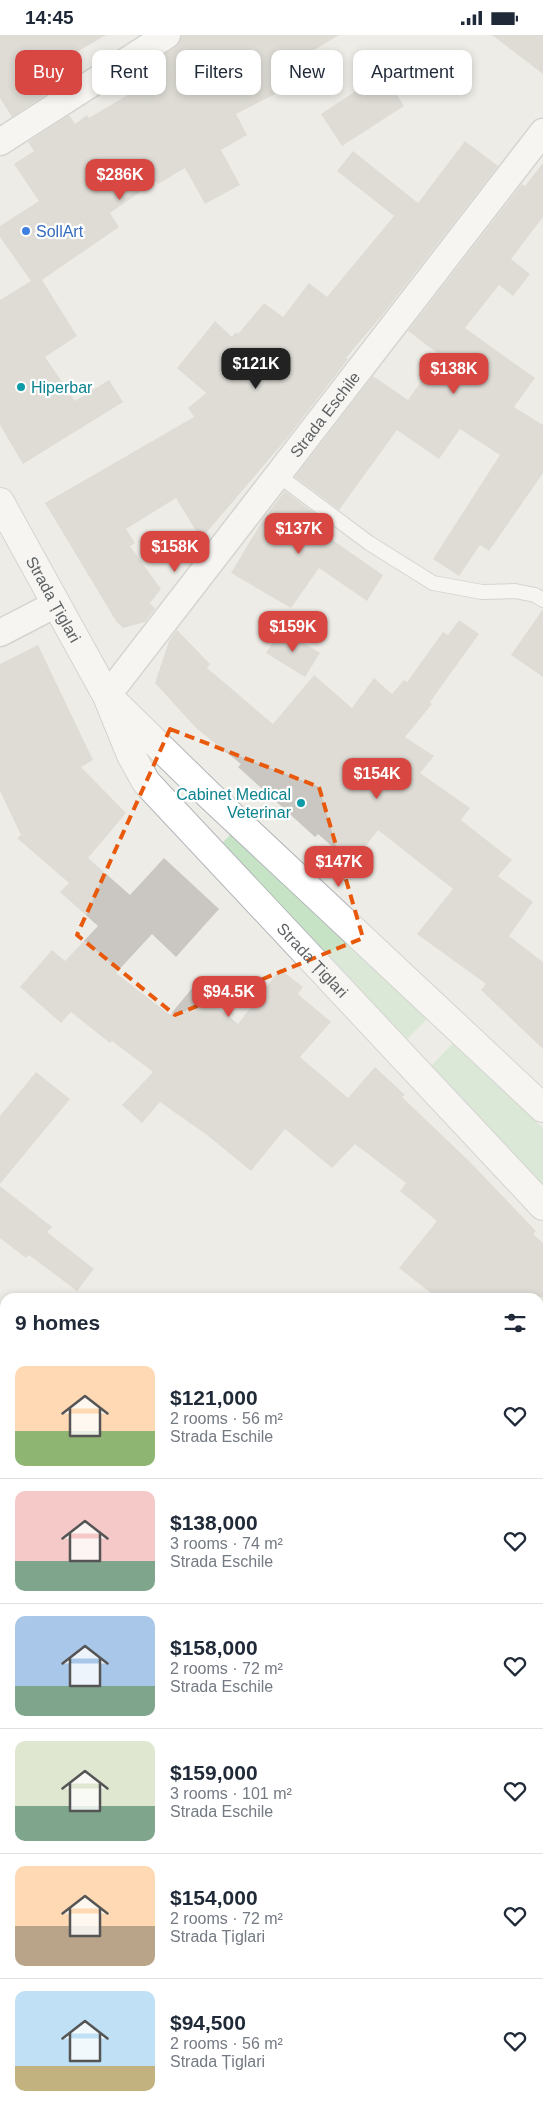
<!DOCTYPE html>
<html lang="en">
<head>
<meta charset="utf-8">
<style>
  :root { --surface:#fff; --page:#f2f2f3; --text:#1f2937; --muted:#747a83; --line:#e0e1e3; --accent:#d84742 }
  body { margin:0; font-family:Helvetica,sans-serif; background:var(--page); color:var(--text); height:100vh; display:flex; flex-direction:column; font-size:19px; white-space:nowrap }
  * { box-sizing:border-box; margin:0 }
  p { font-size:16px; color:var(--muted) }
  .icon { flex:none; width:28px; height:28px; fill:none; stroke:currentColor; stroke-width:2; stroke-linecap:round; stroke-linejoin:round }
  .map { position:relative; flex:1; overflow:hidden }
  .panel { position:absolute; left:0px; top:1258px; width:544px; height:821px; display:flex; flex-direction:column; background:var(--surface); border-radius:15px 15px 0 0; box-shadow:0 2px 8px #0003 }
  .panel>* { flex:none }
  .hud { position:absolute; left:15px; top:15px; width:514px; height:45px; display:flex; gap:10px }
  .price { position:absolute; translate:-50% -42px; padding:0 11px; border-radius:10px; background:var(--accent); color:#fff; font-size:16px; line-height:32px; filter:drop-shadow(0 1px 2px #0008) }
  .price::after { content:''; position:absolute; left:50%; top:30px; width:15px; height:11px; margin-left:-8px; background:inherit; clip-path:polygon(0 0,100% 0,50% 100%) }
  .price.on { background:#222; color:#fff }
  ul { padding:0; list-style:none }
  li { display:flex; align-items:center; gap:15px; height:125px; padding:0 15px }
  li+li { border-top:1px solid var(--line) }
  li span { display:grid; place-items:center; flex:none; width:140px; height:100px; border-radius:10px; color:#555 }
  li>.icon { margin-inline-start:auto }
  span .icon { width:60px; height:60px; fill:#fffc; stroke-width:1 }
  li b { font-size:21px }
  h2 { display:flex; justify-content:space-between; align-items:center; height:60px; padding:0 15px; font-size:21px }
  .chip { padding:0 18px; border-radius:10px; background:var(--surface); box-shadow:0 2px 8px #0003; font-size:18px; line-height:45px }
  .chip.on { background:var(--accent); color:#fff }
  .status { display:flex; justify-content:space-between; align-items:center; height:35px; padding:0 25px; background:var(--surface); direction:ltr }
  .status svg { height:14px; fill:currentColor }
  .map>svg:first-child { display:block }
  .green { fill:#c6e3c5 }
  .building { fill:#cac7c2 }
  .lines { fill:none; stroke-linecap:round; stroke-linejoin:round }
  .lane-casing { stroke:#b3b6b9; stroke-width:16 }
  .street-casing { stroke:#b3b6b9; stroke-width:29 }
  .secondary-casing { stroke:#b2b5b9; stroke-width:30 }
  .lane { stroke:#fff; stroke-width:14 }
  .street { stroke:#fff; stroke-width:26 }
  .secondary { stroke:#fff; stroke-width:28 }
  .marked { fill:none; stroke:#e8590c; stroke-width:4; stroke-dasharray:10 6; stroke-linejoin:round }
  .shop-dot { fill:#3f7fe0; stroke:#fff; stroke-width:2 }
  .culture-dot { fill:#0f9aa8; stroke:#fff; stroke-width:2 }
  .labels { text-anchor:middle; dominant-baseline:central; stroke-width:4.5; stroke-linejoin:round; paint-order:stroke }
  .shop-label { font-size:16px; fill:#366cbe; stroke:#fff; text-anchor:start }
  .culture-label { font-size:16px; fill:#0d838f; stroke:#fff; text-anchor:start }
  .street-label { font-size:16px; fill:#5d6164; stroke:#fff }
</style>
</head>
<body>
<div class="status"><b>14:45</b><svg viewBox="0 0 49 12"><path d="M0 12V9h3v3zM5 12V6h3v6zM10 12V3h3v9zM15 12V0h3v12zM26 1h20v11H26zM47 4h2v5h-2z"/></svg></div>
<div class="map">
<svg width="543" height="2078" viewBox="0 0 543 2078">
  <rect width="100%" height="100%" fill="#eeece6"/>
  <!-- green -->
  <path class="green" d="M234,796L428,983L401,1010L214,816Z
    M454,1007L543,1093V1158L426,1036Z"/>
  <!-- building -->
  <path class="building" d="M0,0H106L41,38L53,55L12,82L0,63Z
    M182,0H339L306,20L310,28L293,38L299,47L236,79L247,100L221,115L240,150L205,169L185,133L158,149L156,146L110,178L119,192L42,245L77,301L45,322L75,366L109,345L123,367L23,429L0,390V265L31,246L0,202V191L39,166L14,129L34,116L28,107L69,80L75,89L87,80L89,83L146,49L140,35L175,12Z
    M492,0H543V39Z
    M383,38L404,71L342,111L321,79Z
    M465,106L498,131L383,279L346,323L348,324L288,402L201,504L176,463L126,494L135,508L130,511L161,554L150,568L155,574L145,587L123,593L116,586L45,468L194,382L188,373L206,358L177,333L215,286L232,302L236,297L238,299L264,268L283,282L309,248L327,262L394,181L337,136L353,116L418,168Z
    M543,128V182L511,224L530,239L513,261L499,250L465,293L535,343L514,372L543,390V438L489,516L480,510L459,541L433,524L500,420L460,394L439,424L397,395L339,475L295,442L373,341L408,365L440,320L408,296L522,149L525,151Z
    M285,456L329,489L324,495L333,501L331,504L383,540L367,566L319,533L291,573L231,538L264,483Z
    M543,574V642L511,620Z
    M459,585L479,599L430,667L432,669L405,702L434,721L420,738L470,773L461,785L512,825L498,841L533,867L509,901L543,927V1014L481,955L486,949L417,899L453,854L378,795L352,829L318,799L315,802L238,732L241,729L196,693L155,648L169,606L177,595L210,629L207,633L273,689L314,640L352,673L374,643L392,659L404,645L407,647L443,597L448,600Z
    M281,594L320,618L305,642L266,618Z
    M38,610L93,725L81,732L126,778L88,823L130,860L164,823L219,874L176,922L152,899L116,938L170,980L193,952L238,989L280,934L303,952L298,959L331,987L300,1022L348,1063L375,1032L405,1060L402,1062L469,1126L536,1196L533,1199L543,1208V1262H436L399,1233L437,1186L400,1156L406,1148L355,1109L332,1133L285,1094L251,1136L207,1100L160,1067L142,1088L122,1070L153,1037L112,1006L110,1008L71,977L61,988L20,952L52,915L65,926L98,891L60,857L69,848L17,803L21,800L0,756V629Z
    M36,1037L70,1064L0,1149V1081Z
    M0,1151L52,1192L47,1197L94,1234L77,1256L29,1220L26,1223L0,1203Z"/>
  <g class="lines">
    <!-- lane casing -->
    <g class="lane-casing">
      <path id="lane" d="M278,440L369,508L433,548L482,557L515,556L535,560L543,565"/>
    </g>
    <!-- street casing -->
    <g class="street-casing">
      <g id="street">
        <path d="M0,107L167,0"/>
        <path d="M0,598L56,569"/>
        <path id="s1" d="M107,661L543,97"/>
        <path d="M0,1438L5,1443"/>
        <path d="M0,1814L5,1818"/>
        <path d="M539,1882L543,1885"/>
      </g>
    </g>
    <!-- secondary casing -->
    <g class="secondary-casing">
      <g id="secondary">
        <path id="s2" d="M0,467L107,661L131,720L146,747L543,1171"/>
        <path d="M116,669L207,758L543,1073"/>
        <path d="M330,2074L342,2078"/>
        <path d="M204,2078L210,2074"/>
      </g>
    </g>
    <!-- lane -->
    <use href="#lane" class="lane"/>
    <!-- street -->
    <use href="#street" class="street"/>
    <!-- secondary -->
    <use href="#secondary" class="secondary"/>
  </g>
  <!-- marked area -->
  <path d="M0 0H543V2078H0ZM170,694L319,752L363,903L175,980L77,900Z" fill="#eeece6" fill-opacity=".55" fill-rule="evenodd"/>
  <path class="marked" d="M170,694L319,752L363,903L175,980L77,900Z"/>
  <!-- markers -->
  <circle class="shop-dot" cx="26" cy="196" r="5"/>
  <g class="culture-dot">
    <circle cx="21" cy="352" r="5"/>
    <circle cx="301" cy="768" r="5"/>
  </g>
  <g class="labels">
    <!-- shop labels -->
    <g class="shop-label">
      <text x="36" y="196">SollArt</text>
    </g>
    <!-- culture labels -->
    <g class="culture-label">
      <text x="31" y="352">Hiperbar</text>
      <text x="291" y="759" text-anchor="end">Cabinet Medical<tspan x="291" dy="18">Veterinar</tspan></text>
    </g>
    <!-- street labels -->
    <g class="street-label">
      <text stroke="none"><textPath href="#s1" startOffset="356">Strada Eschile</textPath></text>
      <text stroke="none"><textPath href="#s2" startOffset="111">Strada Țiglari</textPath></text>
      <text stroke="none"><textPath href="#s2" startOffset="560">Strada Țiglari</textPath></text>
    </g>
  </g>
</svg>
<b class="price" style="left:120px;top:166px">$286K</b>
<b class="price on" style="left:256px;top:355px">$121K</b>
<b class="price" style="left:454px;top:360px">$138K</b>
<b class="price" style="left:299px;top:520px">$137K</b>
<b class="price" style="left:175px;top:538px">$158K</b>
<b class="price" style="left:293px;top:618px">$159K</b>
<b class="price" style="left:377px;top:765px">$154K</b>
<b class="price" style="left:339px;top:853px">$147K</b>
<b class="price" style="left:229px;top:983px">$94.5K</b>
<div class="hud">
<a class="chip on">Buy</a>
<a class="chip">Rent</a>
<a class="chip">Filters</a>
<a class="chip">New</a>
<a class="chip">Apartment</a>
</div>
<section class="panel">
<h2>9 homes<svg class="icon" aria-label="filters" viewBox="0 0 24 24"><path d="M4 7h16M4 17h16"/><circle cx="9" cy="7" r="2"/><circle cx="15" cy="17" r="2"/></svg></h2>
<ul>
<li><span style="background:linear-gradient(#ffd9b3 65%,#8fb573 0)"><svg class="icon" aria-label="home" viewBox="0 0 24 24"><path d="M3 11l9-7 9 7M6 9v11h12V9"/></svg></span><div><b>$121,000</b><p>2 rooms · 56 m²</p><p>Strada Eschile</p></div><svg class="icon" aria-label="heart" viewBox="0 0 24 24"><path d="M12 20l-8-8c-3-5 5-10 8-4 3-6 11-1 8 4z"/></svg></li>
<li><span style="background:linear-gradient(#f6c9c9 70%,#7fa58c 0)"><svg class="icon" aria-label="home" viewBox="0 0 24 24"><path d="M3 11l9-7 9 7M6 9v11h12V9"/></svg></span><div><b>$138,000</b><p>3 rooms · 74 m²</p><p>Strada Eschile</p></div><svg class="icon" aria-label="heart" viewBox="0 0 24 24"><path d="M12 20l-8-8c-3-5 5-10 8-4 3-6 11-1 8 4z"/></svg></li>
<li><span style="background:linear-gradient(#a9c7e8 70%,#7fa58c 0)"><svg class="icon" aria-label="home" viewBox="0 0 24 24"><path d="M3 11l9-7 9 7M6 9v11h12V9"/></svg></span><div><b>$158,000</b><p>2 rooms · 72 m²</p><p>Strada Eschile</p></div><svg class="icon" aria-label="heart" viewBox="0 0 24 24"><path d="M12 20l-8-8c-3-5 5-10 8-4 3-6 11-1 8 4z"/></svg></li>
<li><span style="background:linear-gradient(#dfe7d0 65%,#7fa58c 0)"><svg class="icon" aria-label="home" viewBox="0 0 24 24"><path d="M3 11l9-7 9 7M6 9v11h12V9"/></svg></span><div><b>$159,000</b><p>3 rooms · 101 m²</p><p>Strada Eschile</p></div><svg class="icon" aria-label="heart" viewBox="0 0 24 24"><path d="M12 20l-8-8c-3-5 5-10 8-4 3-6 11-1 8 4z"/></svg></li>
<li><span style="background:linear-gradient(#ffd9b3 60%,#b9a48a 0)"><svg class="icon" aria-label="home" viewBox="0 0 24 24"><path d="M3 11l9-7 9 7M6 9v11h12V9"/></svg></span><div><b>$154,000</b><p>2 rooms · 72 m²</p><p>Strada Țiglari</p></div><svg class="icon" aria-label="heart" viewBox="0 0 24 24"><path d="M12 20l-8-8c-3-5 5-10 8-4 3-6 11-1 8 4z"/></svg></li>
<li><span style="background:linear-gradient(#bfe0f5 75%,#c2b280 0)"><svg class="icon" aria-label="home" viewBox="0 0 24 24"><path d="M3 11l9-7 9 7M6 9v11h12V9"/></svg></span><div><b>$94,500</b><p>2 rooms · 56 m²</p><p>Strada Țiglari</p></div><svg class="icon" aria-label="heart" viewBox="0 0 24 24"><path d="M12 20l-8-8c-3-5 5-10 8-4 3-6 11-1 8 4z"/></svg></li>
</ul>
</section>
</div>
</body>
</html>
